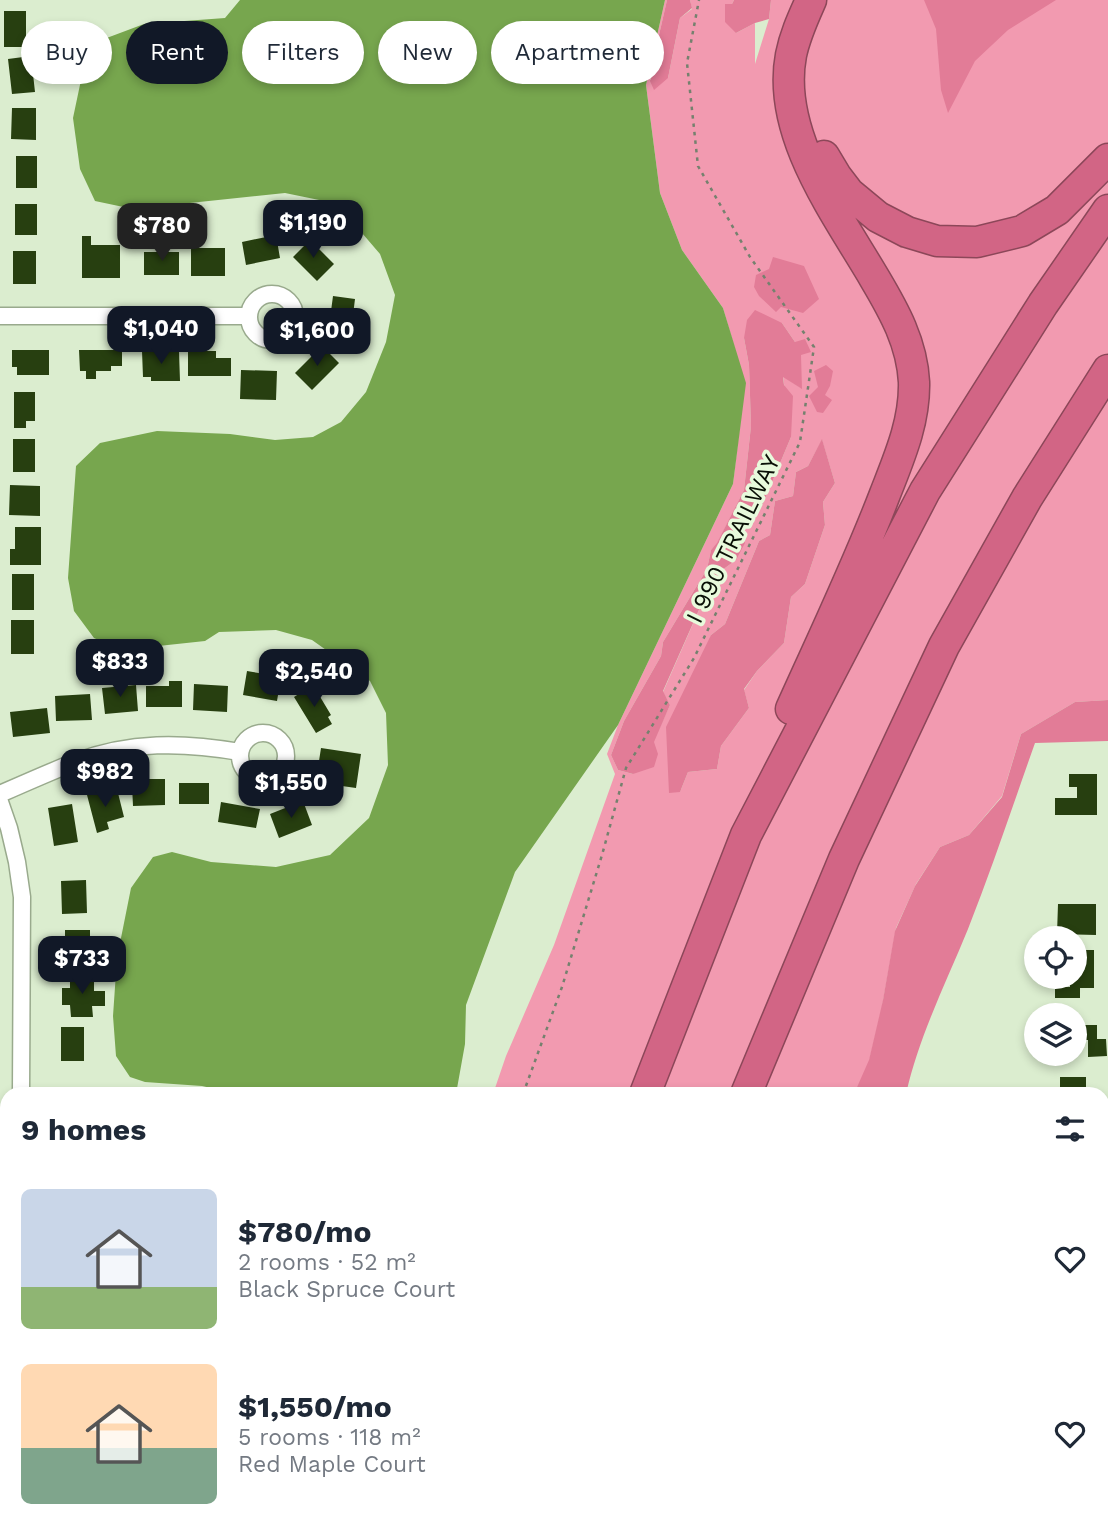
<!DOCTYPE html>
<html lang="en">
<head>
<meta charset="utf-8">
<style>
  :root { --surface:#fff; --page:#f6f6f7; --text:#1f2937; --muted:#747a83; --accent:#111827 }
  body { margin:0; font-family:"Work Sans",sans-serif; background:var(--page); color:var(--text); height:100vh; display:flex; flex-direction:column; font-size:26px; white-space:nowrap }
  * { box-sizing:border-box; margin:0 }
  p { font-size:23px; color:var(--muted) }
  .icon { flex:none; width:38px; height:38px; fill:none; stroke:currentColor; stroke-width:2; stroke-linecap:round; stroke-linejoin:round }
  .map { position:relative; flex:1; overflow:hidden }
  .drawer { position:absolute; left:0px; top:1087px; width:1110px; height:450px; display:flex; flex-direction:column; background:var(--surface); border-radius:21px 21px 0 0; box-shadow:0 4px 10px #0003 }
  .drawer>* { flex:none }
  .banner { position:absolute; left:21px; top:21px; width:700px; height:63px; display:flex; gap:14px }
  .fabs { position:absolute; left:1024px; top:926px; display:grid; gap:14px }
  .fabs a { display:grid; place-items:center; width:63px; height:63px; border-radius:50%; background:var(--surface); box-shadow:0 4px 10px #0003; font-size:35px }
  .price { position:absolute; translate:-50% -60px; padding:0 16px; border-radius:14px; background:var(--accent); color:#fff; font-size:23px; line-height:46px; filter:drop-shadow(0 2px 4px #0008) }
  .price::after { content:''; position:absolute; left:50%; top:42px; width:21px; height:16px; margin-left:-10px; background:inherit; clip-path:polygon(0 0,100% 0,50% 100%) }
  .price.on { background:#222; color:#fff }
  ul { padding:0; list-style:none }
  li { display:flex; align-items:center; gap:21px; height:175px; padding:0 21px }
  li span { display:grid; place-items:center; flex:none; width:196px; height:140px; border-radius:10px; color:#555 }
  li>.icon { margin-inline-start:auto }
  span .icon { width:84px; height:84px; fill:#fffc; stroke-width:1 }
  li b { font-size:30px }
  h2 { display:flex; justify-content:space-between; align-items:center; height:84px; padding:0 21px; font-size:30px }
  .pill { padding:0 24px; border-radius:32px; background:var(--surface); box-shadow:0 4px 10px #0003; font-size:24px; line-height:63px }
  .pill.on { background:var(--accent); color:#fff }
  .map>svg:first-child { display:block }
  .green { fill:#f29ab0; fill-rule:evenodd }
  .forest { fill:#e27c97 }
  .water { fill:#77a64e }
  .building { fill:#273f10 }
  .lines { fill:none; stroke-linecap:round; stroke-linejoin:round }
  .lane-casing { stroke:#99aa8d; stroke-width:11 }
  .street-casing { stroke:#99aa8d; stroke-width:19 }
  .highway-casing { stroke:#8c4759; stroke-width:33 }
  .path { stroke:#75816e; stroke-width:2.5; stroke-dasharray:3.5 5; stroke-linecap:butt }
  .lane { stroke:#fff; stroke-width:8 }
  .street { stroke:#fff; stroke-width:16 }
  .highway { stroke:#d26585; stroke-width:30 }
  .labels { text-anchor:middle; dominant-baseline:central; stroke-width:7; stroke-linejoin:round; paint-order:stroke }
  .street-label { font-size:24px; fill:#090f06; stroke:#e8fadc }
</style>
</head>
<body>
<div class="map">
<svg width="1108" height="1536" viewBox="0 0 1108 1536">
  <rect width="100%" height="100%" fill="#dbedcf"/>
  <!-- green -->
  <path class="green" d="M665,0H667L659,35L662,46L650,80L668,78L680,18L692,9L690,0H734L732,4L736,33L755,23V64L769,19L771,0H1108V700L1075,702L1021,734L1002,796L969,835L940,847L916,884L896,928L882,1007L868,1066L854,1094H493L506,1056L554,945L615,774L607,754L618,725L733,484L745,383L723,308L682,250L660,193L646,85ZM782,323L795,342L801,388L783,376L791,437L762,506L739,527L736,560L714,576L663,692L670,705L653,742L633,774L618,770L611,755L624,721L661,656L663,642L707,569L711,550L717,544L744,490L751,426L749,365L744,338ZM822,440L835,483L823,502L825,525L805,584L791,597L784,643L757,671L744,690L749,708L721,746L717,769L688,772L680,792L711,635L725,624L759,541L770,535L775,501L793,496L796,472L808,466Z
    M139,1530H886V1536H134Z"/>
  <!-- forest -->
  <path class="forest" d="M667,0H690L692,8L680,18L668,78L654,90L650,81L662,47L659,35Z
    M734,0H771L769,19L755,23L736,33L725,22V4H732Z
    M924,0H1056L1008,30L975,61L948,113L941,90L936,29Z
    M773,257L804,266L819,299L803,313L781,307L776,312L759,296L754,287L756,275L769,269Z
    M755,310L782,323L795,342L805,339L811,352L801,355L802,389L783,377L784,385L793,396L791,437L762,506L739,526L745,543L736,560L714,576L663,691L670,705L654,742L658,754L654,767L633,774L618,770L611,755L624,721L661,656L663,642L707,569L711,550L717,543L744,490L751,426L749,365L744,338L747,320Z
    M826,365L833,371L830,386L825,395L832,400L823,413L817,412L809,396L818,387L814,371Z
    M822,439L835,483L823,502L825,525L805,584L791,597L784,643L757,671L744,689L749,708L721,746L717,769L688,772L680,792L669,793L666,727L711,635L725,624L759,541L770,535L775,501L793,496L796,472L808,466Z
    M1108,700V741L1035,743C1013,805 992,868 968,929C946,983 919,1036 906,1094H854L869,1060L883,1000L895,931L915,886L940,847L969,835L1002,797L1021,734L1075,702Z"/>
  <!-- water -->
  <path class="water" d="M240,0H665L646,85L660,193L682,250L723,308L746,383L733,484L618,725L515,872L466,1005L465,1044L456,1094H238L202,1086L145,1082L130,1077L116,1056L113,1016L117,958L131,888L153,857L172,852L211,862L276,867L330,855L369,818L388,765L386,713L370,681L312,640L276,630L219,632L205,641L121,650L94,638L74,611L68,578L76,466L100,443L157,431L230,434L275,440L313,437L341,422L366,392L386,342L395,295L380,254L350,219L324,201L285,193L133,209L95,201L80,169L73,118L85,61L104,39L144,24L225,18Z"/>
  <!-- building -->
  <path class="building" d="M4,11H26V47H4Z
    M31,56L35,92L12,94L8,59Z
    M12,108H36V140L11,139Z
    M16,156H37V188H16Z
    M15,204H37V235H15Z
    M276,235L280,258L246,265L242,242Z
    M82,236H91V245H120V278H82Z
    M310,240L334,264L317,281L293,257Z
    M191,248H225V276H191Z
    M13,251H36V284H13Z
    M144,252H179V275H144Z
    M333,296L355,299L353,315L358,316L355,338L328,334Z
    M322,346L339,363L312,390L295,373Z
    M12,350H49V375H17V367H12Z
    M79,350H122V366H111V371H96V379H86V371H80Z
    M142,351H179L180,381H151V377H143Z
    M188,351H216V358H231V376H188Z
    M241,370L277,371L276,400L240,399Z
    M14,392H35V421H26V428H14Z
    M13,439H35V472H13Z
    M10,485L40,486V516L9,515Z
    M15,527H41V565H10V549H15Z
    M12,574H34V610H12Z
    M11,620H34V654H11Z
    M247,671L281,677L277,701L243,695Z
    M169,681H182V707H146V686H169Z
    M194,684L228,686L227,712L193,710Z
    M136,685L138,711L105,714L102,688Z
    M313,685L331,715L328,717L332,724L316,733L294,697Z
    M90,694L92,720L56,721L55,696Z
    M47,708L50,733L13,737L10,712Z
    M321,748L361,754L356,788L335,785L338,764L319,761Z
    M1069,774H1097V815H1055V798H1077V787H1069Z
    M148,779H165V805L133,806L132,785L148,784Z
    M179,783H209V804H179Z
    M105,790L107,796L118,793L124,817L107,822L109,829L97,833L87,795Z
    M303,801L312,825L279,838L270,814Z
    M221,802L260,809L256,828L218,822Z
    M72,804L78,842L54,846L48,808Z
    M86,880L87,913L62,914L61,881Z
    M1058,904H1096V935L1057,934Z
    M65,930H90V964H65Z
    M1074,950H1094V988H1080V998H1055V987H1070V976H1074Z
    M70,974H94V991H105V1006H92L93,1017H71L70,1005H62V988H70Z
    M1081,1025H1097V1039H1106L1107,1056L1088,1057V1040H1082Z
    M61,1027H84V1061H61Z
    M1060,1077H1086V1094H1060Z
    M69,1530H98V1536H69Z"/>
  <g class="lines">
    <!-- lane casing -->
    <g class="lane-casing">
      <path id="lane" d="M1102,1315H1108
        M1102,1421H1108
        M964,1536V1530"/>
    </g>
    <!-- street casing -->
    <g class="street-casing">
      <path id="street" d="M249 317a23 23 0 1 1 46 0a23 23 0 1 1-46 0Z
        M0,316H249
        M240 756a23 23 0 1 1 46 0a23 23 0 1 1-46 0Z
        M0,794C25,783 50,772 75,762C130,741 183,742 240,752
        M0,802L9,828L17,862L22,897L21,1094
        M1102,1499H1108
        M25,1530V1536
        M8,1536V1530"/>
    </g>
    <!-- highway casing -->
    <g class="highway-casing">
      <path id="highway" d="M824,156L836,176L849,193L878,217L907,232L937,241L977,242L1022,231L1057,210L1108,159
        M791,709C823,638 857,567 885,494C899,458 915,422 914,382C912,343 894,311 875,279C837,214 776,134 791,55C795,35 803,18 811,0
        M645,1094L746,835L925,491L1043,304L1108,210
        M746,1094L844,859L944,646L1027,498L1108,370
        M509,1536L511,1530
        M619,1536L621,1530"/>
    </g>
    <!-- path -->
    <path class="path" d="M523,1094L562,987L602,855L626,768L694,658L800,442L814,347L750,257L698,166L687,63L699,0
      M1102,1520H1108
      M151,1536L156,1530"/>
    <!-- lane -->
    <use href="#lane" class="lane"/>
    <!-- street -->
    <use href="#street" class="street"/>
    <!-- highway -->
    <use href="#highway" class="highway"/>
  </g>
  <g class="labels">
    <!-- street labels -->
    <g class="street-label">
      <text transform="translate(733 539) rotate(-64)">I 990 TRAILWAY</text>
    </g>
  </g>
</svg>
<div class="fabs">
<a><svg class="icon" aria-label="locate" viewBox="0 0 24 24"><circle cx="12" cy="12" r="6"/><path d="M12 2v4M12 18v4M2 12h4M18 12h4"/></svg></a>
<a><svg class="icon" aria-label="layers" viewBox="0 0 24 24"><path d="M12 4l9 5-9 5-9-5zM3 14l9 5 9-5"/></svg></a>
</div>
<b class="price" style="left:313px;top:260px">$1,190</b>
<b class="price on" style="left:162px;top:263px">$780</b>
<b class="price" style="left:161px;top:366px">$1,040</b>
<b class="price" style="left:317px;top:368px">$1,600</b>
<b class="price" style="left:120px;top:699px">$833</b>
<b class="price" style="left:314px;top:709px">$2,540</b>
<b class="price" style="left:105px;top:809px">$982</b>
<b class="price" style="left:291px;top:820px">$1,550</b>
<b class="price" style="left:82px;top:996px">$733</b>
<div class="banner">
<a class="pill">Buy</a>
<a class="pill on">Rent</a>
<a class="pill">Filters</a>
<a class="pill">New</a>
<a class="pill">Apartment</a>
</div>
<section class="drawer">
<h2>9 homes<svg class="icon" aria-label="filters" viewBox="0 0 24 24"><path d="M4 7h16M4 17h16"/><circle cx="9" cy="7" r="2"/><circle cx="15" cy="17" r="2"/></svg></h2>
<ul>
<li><span style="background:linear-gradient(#c9d6e8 70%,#8fb573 0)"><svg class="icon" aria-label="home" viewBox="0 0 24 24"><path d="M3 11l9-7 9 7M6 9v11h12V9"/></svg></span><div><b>$780/mo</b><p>2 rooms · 52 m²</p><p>Black Spruce Court</p></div><svg class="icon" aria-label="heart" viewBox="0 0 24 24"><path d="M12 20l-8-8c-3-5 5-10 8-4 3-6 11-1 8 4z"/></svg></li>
<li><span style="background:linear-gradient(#ffd9b3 60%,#7fa58c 0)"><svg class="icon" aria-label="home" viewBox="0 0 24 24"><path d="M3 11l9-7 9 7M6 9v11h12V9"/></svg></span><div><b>$1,550/mo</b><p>5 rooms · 118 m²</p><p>Red Maple Court</p></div><svg class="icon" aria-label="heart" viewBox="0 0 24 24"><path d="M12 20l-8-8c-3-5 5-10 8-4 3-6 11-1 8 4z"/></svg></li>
</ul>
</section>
</div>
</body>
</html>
